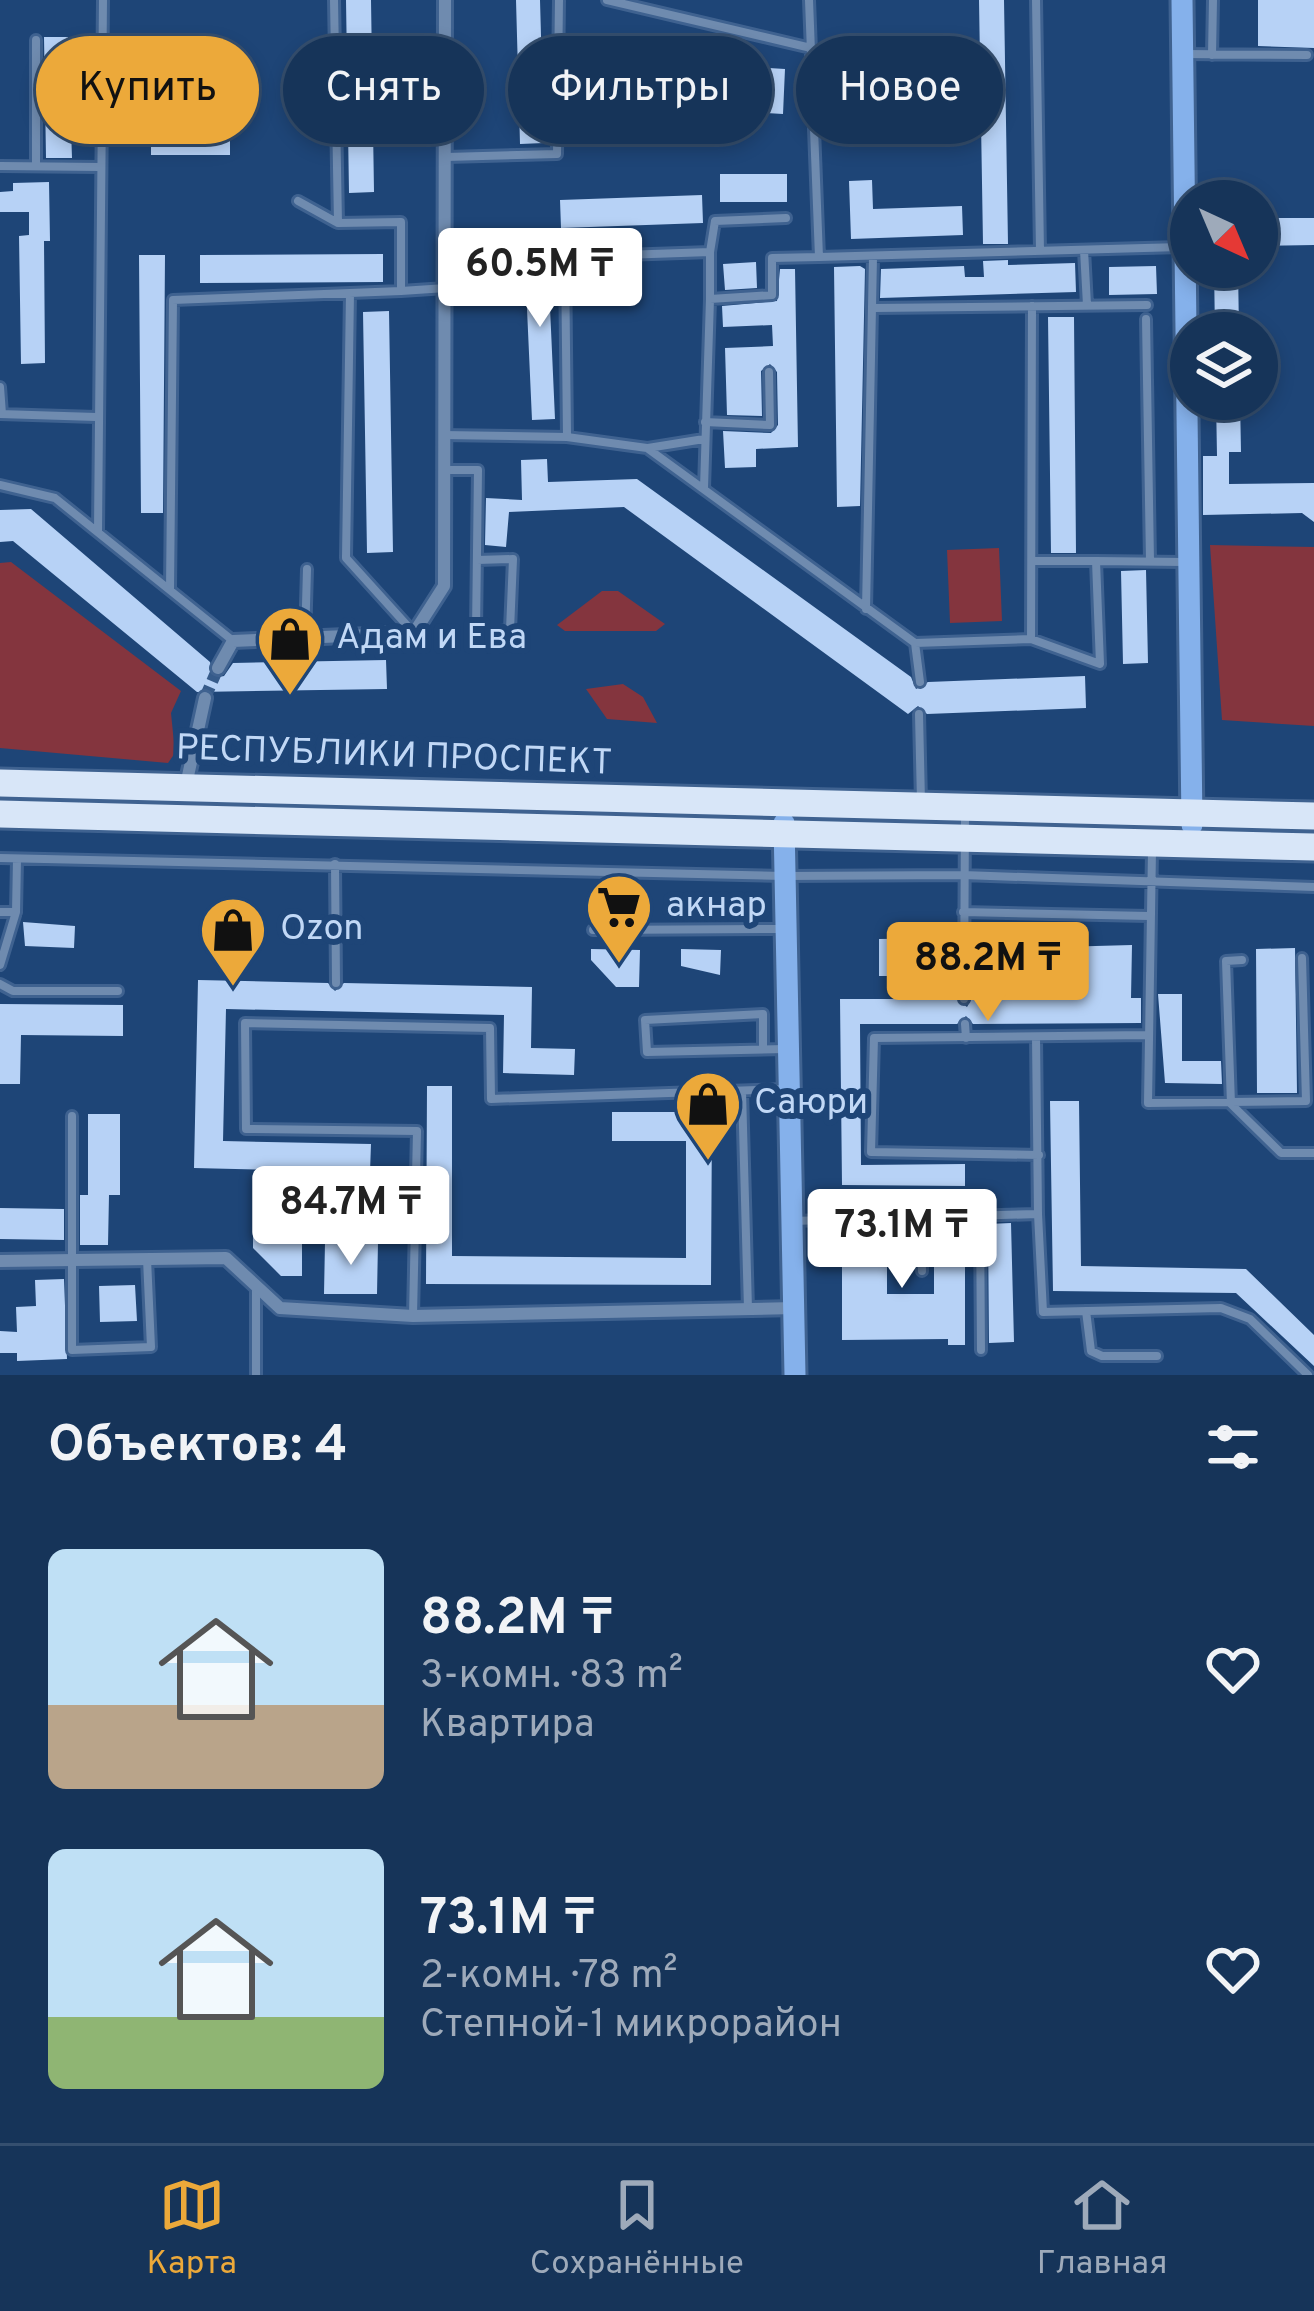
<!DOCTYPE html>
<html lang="ru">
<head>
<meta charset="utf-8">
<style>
  :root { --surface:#163459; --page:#233f62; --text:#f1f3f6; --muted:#9eaaba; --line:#354f6f; --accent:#eca93a }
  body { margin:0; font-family:Overpass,sans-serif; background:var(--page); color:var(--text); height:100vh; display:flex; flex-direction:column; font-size:45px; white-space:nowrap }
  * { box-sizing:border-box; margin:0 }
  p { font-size:39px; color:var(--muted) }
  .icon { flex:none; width:66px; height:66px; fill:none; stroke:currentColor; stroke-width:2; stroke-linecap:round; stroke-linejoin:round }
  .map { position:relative; height:1375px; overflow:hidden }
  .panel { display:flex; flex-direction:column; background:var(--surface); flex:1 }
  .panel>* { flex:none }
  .banner { position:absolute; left:36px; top:36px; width:1242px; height:108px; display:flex; gap:24px }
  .needle { width:78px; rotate:136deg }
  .tools { position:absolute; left:1170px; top:180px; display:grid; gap:24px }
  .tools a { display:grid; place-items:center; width:108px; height:108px; border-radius:50%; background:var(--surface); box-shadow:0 6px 18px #0003,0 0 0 3px var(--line); font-size:60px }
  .price { position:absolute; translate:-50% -102px; padding:0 27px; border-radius:12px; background:#fff; color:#222; font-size:39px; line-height:78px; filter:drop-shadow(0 3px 6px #0008) }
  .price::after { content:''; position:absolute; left:50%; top:72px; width:36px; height:27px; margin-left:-18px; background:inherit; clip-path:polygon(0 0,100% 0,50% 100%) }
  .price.selected { background:var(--accent); color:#111 }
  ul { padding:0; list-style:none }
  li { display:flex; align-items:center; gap:36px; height:300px; padding:0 48px }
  li span { display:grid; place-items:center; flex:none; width:336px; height:240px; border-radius:18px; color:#555 }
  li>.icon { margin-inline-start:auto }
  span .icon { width:144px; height:144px; fill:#fffc; stroke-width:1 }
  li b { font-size:51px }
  h2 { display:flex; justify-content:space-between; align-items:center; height:144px; padding:0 48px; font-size:51px }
  .pill { padding:0 42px; border-radius:54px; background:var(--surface); box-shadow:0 6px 18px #0003,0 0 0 3px var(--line); font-size:42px; line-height:108px }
  .pill.selected { background:var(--accent); color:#111 }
  .dock { display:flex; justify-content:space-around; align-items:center; height:168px; border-top:3px solid var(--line); background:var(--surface); font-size:33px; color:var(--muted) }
  .dock a { display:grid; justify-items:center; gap:6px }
  .dock .selected { color:var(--accent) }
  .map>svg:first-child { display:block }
  .green { fill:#84353e }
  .building { fill:#b7d2f6; fill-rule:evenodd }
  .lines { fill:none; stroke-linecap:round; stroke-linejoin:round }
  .street-tunnel { stroke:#365b8a; stroke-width:12; stroke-dasharray:12 6; stroke-linecap:butt }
  .lane-casing { stroke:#3f6290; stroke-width:14 }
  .street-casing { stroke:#3f6290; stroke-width:18 }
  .secondary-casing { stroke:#3f6290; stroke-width:27 }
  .highway-casing { stroke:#3f6290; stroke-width:33 }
  .lane { stroke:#6f8baf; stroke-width:8 }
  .street { stroke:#6f8baf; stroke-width:12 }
  .secondary { stroke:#85b1eb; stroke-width:21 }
  .highway { stroke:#d8e6f8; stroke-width:27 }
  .labels { text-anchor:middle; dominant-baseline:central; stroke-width:12; stroke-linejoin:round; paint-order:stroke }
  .poi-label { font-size:36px; fill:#c1d8f6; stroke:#1e4577; text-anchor:start }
  .street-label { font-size:36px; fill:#c1d8f6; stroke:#1e4577 }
</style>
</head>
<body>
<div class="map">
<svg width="1314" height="1375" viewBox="0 0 1314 1375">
  <rect width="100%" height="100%" fill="#1e4577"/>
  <!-- green -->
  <path class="green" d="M1210,545L1314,547V726L1222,720Z
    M999,548L1002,621L950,623L947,550Z
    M11,562L181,691L171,713L175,753L168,763L0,748V563Z
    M602,591H618L665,624L656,631H565L557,625Z
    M623,684L643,697L657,723L607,719L586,689Z
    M0,795L764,815V820L0,802Z"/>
  <!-- building -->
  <path class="building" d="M346,0H371L374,192L349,193Z
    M516,0H540L544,143L520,144Z
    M979,0H1004L1008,244H983Z
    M1258,0H1314V48L1258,46Z
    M44,37H68L72,158H46Z
    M937,42L938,76L914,77L915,106L934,105L935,133L859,136L858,107L894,106L893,78L858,79L857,45Z
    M154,64L233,65L232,93H211L210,127H230V155H151V126L185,127L186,93H153Z
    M769,68L785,69L783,114L766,113Z
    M720,174H787V202H720Z
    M872,180L873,209L962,206L963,235L851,239L849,181Z
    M49,182L50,241H44L45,363L21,364L19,236L29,235V212H0V192L13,191V183Z
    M702,195L703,223L561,228L560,200Z
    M1257,218H1314V245L1257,246Z
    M547,240L555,419L532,420L524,242Z
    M383,254V282L200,283V255Z
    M139,255H165L163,513H141Z
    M1008,260V265L1075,263L1076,292L880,298L881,269L964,266L965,277H984L983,261Z
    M756,262L757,288L725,290L723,264Z
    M860,266L865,269L860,506L837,507L834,267Z
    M1156,266L1157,294L1109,295V267Z
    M1214,267H1238L1239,333H1215Z
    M780,269H795L798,447L756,449V467L725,468L723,431L771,433L778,425L777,372L770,364L761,371L762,416L727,415L725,348L773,346L772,325L723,327L722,306L777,301Z
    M389,311L393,552L367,553L363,312Z
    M1048,317H1074L1076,553H1051Z
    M1216,399H1240L1241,452H1229V484L1314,483V522L1302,513L1203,515V456H1217Z
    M547,459L548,482L637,479L911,677L916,689L928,682L1085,676L1086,708L927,714L918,706L908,714L624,507L509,512L506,547L485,545L486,498L522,500L521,460Z
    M31,509L210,662L214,678L224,676L233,663L386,660L387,689L197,692L13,541L0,542V510Z
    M1146,570L1148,663L1123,664L1121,571Z
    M23,922L75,926L74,948L25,946Z
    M985,932H1044V942H1059V947L1132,945L1131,998H1141V1023L973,1024L966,1016L957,1024H860L861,1165L965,1164V1186L842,1185L840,999H956L967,1007L972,998H985V973H972V959L975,943H986ZM1050,973H1079V998H1050Z
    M946,938V976H879V939Z
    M1295,948L1297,1093H1257L1256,949Z
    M591,949L640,950L639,987H616L591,960Z
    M681,949L721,950L720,975L681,966Z
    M198,980L328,983L335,991L344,983L532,987L531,1048L575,1049L574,1075L503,1073L504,1015L226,1009L223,1141L371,1144L370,1172L194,1168Z
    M1158,994H1182V1061H1221L1222,1084L1165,1083Z
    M0,1004L123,1005V1036L21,1035L20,1084H0Z
    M427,1086H452V1256L686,1258V1141H612V1112H712L711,1285L426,1284Z
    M1050,1101H1079L1081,1266L1246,1269L1314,1335V1366L1236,1293L1053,1291Z
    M88,1114H120V1195H109L108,1245H80V1195H88Z
    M0,1208L64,1209V1240L0,1239Z
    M1011,1223L1014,1342L989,1343L988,1224Z
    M253,1225L302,1226V1276H281L253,1248Z
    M948,1225H965V1345H948V1339L842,1340V1229H887V1294H934V1235L948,1234Z
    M325,1242L378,1243L377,1294H324Z
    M64,1279L67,1359L17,1361V1353H0V1331L17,1332L16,1307L36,1306L35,1280Z
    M135,1285L137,1321L100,1322L99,1286Z"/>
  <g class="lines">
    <!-- street-tunnel -->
    <path class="street-tunnel" d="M205,698L218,668"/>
    <!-- lane casing -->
    <g class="lane-casing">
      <path id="lane" d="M334,0L338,223L401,222V291L446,288
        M607,0L811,48
        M809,0L819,257L1181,247
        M1036,0L1040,251
        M1183,54L1307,55
        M1212,55L1213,0
        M446,157L557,154L559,0
        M0,166L100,167
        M36,166V40
        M298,201L336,222
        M1084,250L1087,305
        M710,252L715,221L786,218
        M350,293L346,558L413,632
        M710,299V252L565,257L567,437L647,448L915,643
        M874,308L1147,305
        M1146,319L1150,561
        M0,387L2,414
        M0,414L96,417
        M705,422L770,425L769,372
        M443,435L567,437
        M648,448L704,439
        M445,470H478L476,631L510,630L513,559L477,560
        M0,485L55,498L232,640
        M704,488L710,299L772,295V258L819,257
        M98,531L103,0
        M1032,561H1096
        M170,590L173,300L401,291
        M866,609L873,257
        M1031,639L1032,306
        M305,641L307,569
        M920,682L915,643L1031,639L1100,664L1096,561L1183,562
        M919,714L921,802
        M1152,850L1148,1103L1306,1101L1302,958
        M0,858L785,876L963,875L1314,887
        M335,864L336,983
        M0,912H16
        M963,912L1149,916
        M593,930L782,929
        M1242,960L1226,961L1231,1104L1281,1153H1314
        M0,965L16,912L17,859
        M0,984L13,991H118
        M964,999L965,814
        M965,1024L966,1038
        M1036,1037L1038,1214
        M763,1049V1014L645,1020L647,1052L785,1049
        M742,1091L748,1309
        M72,1116V1350L151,1347L147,1259
        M1039,1155L871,1152L874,1038L1148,1035
        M272,1182H416
        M980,1215L981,1350
        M921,1216L922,1271
        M792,1221L1038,1214L1043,1312L1221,1308L1250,1319L1308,1375
        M256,1285V1375
        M1086,1311L1091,1351L1102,1356H1157
        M413,1316L417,1131L246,1129L245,1023L490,1028L491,1099L786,1089"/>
    </g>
    <!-- street casing -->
    <g class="street-casing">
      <path id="street" d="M218,668L233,641L414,633L444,586L445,0
        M186,785L205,698
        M0,1261L226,1258L280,1308L413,1316L795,1308"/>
    </g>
    <!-- secondary casing -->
    <g class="secondary-casing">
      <path id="secondary" d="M1182,0L1192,825
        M784,823L795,1375"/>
    </g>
    <!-- highway casing -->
    <g class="highway-casing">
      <path id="highway" d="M0,783L1314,816
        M0,814L1314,847"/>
    </g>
    <!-- lane -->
    <use href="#lane" class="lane"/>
    <!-- street -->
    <use href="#street" class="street"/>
    <!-- secondary -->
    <use href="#secondary" class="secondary"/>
    <!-- highway -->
    <use href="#highway" class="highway"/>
  </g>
  <!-- icons -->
  <defs>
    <g id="shop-pin" transform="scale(3.45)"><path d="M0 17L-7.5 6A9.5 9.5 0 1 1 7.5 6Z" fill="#eca93a" stroke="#1e4577"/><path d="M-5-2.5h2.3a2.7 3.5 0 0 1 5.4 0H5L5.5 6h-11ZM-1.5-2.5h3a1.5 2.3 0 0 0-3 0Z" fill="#111"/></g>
    <g id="supermarket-pin" transform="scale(3.45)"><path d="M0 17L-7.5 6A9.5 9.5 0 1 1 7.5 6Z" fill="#eca93a" stroke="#1e4577"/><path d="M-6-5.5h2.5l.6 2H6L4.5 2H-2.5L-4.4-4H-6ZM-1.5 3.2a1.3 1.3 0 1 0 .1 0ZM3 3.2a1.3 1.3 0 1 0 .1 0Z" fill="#111"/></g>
  </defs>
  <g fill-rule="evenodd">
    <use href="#shop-pin" x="290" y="639"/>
    <use href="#supermarket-pin" x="619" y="907"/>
    <use href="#shop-pin" x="233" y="930"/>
    <use href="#shop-pin" x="708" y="1104"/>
  </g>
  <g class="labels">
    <!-- poi labels -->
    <g class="poi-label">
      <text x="336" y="639">Адам и Ева</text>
      <text x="666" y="907">акнар</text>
      <text x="280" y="930">Ozon</text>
      <text x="754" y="1104">Саюри</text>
    </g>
    <!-- street labels -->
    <g class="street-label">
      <text transform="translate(394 757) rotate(2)">РЕСПУБЛИКИ ПРОСПЕКТ</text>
    </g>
  </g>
</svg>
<div class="tools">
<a><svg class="needle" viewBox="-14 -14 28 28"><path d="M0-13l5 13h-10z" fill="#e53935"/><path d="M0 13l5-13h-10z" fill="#9eaaba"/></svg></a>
<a><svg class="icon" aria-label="layers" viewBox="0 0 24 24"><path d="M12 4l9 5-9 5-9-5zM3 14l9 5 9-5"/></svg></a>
</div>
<b class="price" style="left:540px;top:330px">60.5M ₸</b>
<b class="price selected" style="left:988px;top:1024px">88.2M ₸</b>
<b class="price" style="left:351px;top:1268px">84.7M ₸</b>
<b class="price" style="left:902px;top:1291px">73.1M ₸</b>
<div class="banner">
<a class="pill selected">Купить</a>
<a class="pill">Снять</a>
<a class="pill">Фильтры</a>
<a class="pill">Новое</a>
</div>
</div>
<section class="panel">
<h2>Объектов: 4<svg class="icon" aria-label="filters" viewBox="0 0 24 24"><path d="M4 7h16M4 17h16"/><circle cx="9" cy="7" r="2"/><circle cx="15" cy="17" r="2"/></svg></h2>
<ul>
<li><span style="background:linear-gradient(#bfe0f5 65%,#b9a48a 0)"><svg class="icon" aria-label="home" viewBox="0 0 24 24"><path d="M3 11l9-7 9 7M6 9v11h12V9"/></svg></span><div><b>88.2M ₸</b><p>3-комн. · 83 m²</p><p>Квартира</p></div><svg class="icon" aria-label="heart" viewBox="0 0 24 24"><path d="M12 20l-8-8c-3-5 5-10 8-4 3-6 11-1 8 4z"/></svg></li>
<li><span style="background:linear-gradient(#bfe0f5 70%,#8fb573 0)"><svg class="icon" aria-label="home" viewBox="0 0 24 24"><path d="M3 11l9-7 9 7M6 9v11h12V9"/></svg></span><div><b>73.1M ₸</b><p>2-комн. · 78 m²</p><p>Степной-1 микрорайон</p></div><svg class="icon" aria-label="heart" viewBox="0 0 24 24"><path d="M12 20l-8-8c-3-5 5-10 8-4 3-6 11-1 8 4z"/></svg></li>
</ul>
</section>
<nav class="dock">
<a class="selected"><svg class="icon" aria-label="map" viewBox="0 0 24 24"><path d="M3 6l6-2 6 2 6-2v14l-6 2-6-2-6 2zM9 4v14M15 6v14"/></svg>Карта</a>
<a><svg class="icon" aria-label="saved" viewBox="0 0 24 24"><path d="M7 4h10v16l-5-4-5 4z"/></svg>Сохранённые</a>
<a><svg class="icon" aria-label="home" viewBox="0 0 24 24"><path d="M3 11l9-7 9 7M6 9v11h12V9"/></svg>Главная</a>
</nav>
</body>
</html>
